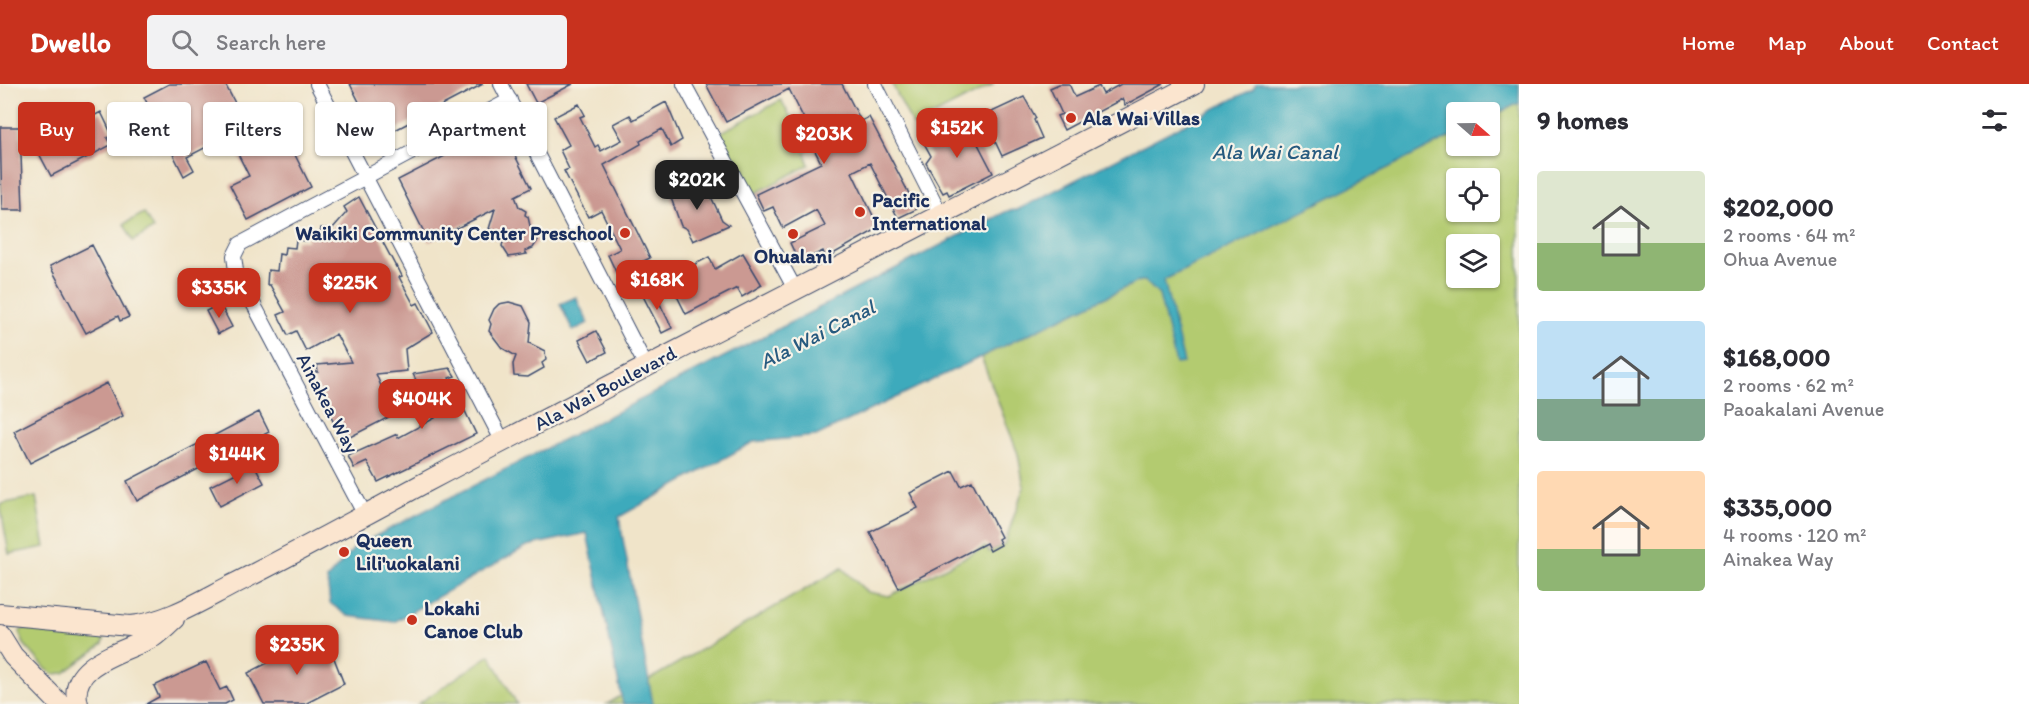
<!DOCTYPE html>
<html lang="en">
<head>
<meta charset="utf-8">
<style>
  :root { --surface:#fff; --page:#f2f2f3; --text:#2b2b33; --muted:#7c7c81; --accent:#c8321e }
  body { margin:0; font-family:Itim,sans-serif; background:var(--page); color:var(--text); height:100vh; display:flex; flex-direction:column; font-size:22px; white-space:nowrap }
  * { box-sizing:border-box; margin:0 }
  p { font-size:20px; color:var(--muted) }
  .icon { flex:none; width:33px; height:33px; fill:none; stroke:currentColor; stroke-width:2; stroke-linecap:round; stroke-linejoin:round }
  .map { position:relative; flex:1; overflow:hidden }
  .side { display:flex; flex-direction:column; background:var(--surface); width:510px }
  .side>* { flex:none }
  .hud { position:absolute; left:18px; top:18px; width:570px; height:54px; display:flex; gap:12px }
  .needle { width:39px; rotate:110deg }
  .fabs { position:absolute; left:1446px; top:18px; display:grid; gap:12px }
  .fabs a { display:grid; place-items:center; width:54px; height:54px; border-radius:6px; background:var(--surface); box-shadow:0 2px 4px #0004; font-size:30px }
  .price { position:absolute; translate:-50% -51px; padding:0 14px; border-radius:12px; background:var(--accent); color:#fff; font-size:20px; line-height:39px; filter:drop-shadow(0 2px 3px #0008) }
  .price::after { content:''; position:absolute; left:50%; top:36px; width:18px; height:14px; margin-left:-9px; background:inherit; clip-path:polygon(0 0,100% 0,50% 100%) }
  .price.selected { background:#222; color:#fff }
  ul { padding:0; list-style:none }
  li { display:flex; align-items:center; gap:18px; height:150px; padding:0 18px }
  li span { display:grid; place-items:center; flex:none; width:168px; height:120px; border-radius:6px; color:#555 }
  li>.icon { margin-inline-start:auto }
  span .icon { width:72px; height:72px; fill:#fffc; stroke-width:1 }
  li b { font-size:26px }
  h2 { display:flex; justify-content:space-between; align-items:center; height:72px; padding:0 18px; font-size:26px }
  .chip { padding:0 21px; border-radius:6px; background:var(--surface); box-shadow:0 2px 4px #0004; font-size:21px; line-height:54px }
  .chip.selected { background:var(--accent); color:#fff }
  header { display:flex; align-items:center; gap:36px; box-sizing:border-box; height:84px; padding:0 30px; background:var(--accent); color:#fff }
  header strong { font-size:28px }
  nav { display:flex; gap:33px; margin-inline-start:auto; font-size:21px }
  .search { width:420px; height:54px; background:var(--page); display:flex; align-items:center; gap:15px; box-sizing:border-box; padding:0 21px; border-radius:6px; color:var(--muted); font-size:22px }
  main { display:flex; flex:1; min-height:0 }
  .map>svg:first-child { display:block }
  .green { fill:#b3cb70; stroke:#677d67; stroke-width:1.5; fill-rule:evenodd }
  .water { fill:#3daabc; stroke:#2c6c8d; stroke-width:1.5 }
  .building { fill:#cb9992 }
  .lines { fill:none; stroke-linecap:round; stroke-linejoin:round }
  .street-casing { stroke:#3b4a6e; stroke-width:16 }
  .secondary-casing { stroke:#3b4a6e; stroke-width:22 }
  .street { stroke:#fff; stroke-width:14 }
  .secondary { stroke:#fbe5cf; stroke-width:20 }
  .poi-dot { fill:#c8321e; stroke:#f7f3e8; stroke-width:2 }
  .labels { text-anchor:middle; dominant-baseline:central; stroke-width:4.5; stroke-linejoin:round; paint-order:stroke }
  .poi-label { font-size:20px; font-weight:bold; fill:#1b2f5e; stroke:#f7f3e8; text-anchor:start }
  .street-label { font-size:20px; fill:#1b2f5e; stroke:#f7f3e8 }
  .water-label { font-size:21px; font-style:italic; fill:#275a7f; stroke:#f7f3e8 }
</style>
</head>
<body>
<header>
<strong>Dwello</strong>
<div class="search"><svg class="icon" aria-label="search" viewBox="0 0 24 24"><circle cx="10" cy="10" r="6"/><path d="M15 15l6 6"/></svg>Search here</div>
<nav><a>Home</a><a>Map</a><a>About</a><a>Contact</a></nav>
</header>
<main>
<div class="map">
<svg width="1519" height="620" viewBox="0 0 1519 620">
  <rect width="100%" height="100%" fill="#f7f3e8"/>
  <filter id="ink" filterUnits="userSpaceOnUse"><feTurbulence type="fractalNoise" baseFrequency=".0167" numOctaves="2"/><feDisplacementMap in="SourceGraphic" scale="12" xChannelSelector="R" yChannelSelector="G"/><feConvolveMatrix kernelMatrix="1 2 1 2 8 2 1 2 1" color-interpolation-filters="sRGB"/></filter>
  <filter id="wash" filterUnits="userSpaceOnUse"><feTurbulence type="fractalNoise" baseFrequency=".008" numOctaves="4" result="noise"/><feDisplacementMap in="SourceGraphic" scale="24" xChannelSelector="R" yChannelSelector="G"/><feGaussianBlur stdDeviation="1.35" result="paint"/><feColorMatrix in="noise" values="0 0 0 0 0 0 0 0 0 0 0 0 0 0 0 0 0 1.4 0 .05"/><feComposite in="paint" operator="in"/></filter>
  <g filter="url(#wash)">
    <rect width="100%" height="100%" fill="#f0e4c9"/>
    <!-- green -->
    <path class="green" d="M892,0H994L913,42Z
      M781,16L809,65L805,68L809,81L748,113L716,51Z
      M1519,19V620H607L842,484L867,508L889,512L985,463L989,468L1004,461L1024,403L1018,370L981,273L1139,197L1164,196L1456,50V62H1490V33ZM1456,94H1490V128H1456ZM1456,160H1490V194H1456Z
      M144,129L153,145L133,157L124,140Z
      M36,413L45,463L9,470L0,420Z
      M23,545L99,550L104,555L103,560L64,589L54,590L47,586L24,560L19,548Z
      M490,571L517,620H418Z"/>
    <!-- water -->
    <path class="water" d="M1256,0H1519V19L1490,33V28H1456V50L1164,196L1184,279L1176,280L1159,211L1145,197H1139L816,352L753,358L619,433L653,620H623L587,449L527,462L394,538L348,532L330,519L327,495L356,462L1007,127L1017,126L1253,5Z
      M576,213L588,239L573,247L560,220Z"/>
    <g id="blocks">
      <!-- building -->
      <path class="building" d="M169,0H225L247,42L187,73L194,86L184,92L144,13Z
        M350,0H483L378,55Z
        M526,0H573L536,19Z
        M706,0H842L861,37L869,33L917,125L898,134L870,79L852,88L879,144L826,174L823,167L799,178L790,159L825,142L816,126L783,144L773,123L764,127L756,110L821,79L812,61L816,59L789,5L726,38Z
        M1059,0H1069L1075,13L1099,2L1103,10L1121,0H1164L1125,21L1122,15L1064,46L1057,32L1062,30L1050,4Z
        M1024,13L1036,34L1034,36L1042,54L1002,72L983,32Z
        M666,18L682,56L671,63L662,45L640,57L641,60L604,81L650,174L617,190L608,171L620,165L601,126L588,133L564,87L569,85L560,66L569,61L554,33L579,20L585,31L580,33L595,63L598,61L601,67L622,56L613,40L630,31L633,36Z
        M101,28L112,51L107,54L111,61L51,92L35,62Z
        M966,37L993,89L949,111L947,107L943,109L926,79L931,72L924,59Z
        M0,43H20L23,126H2Z
        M501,43L531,104L515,112L519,123L526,127L525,131L528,133L531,146L536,149L534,153L538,156L533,164L525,167L527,170L509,173L502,162L503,158L493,154L494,146L489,145L495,125L429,158L398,96Z
        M283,47L311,103L248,136L230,101L249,92L238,70Z
        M698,98L701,104L706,102L722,136L729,141L693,157L687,145L681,142L670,111Z
        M359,113L396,183L397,182L402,192L399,193L414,221L418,219L433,248L405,265L407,287L376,290L393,331L346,355L334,339L314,297L313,288H318L317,281L351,278L336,250L306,267L296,247L288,251L278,231L285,228L270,201H267L268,186L277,187L279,170L284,171L285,163L295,164L296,156L307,157L308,149L320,150L321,144L332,145L347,128L344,123Z
        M92,161L129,233L120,237L118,232L86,249L50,182Z
        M743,169L762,201L742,213L737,204L686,230L668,194L709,173L715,185Z
        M652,204L672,244L662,249L642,210Z
        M509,218L523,222L531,238L529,259L545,267L546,276L542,279L544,284L528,293L514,292L513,280L516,272L502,264L489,247L491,240L489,236L494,225L499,220Z
        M220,220L232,243L218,250L206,227Z
        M596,247L607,268L590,277L579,256Z
        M450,284L455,292L449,294L476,350L378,398L367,378L354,384L348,372L397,350L398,354L435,334L413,290Z
        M107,299L123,332L30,379L14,347Z
        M259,328L269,348L137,417L127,397Z
        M254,380L264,399L220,422L210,402Z
        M953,387L961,402L972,397L1001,453L998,455L1001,461L990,467L986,459L899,504L870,448L918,424L910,409Z
        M316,554L325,572L332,569L344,600L305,620H264L248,589Z
        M206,578L220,606L227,603L233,616L225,620H146L159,613L154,602Z"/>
    </g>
  </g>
  <g filter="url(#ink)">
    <use href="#blocks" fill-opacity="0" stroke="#3b4a6e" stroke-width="1.5"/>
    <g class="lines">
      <!-- street casing -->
      <g class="street-casing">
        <path id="street" d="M317,0L503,358
          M501,0L646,282
          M684,0L796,207
          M875,0L941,131
          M365,431L236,187L234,172L240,160L510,16"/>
      </g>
      <!-- secondary casing -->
      <g class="secondary-casing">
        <path id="secondary" d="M0,530L130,542C165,539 199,518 230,502C296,469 361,433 426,398C681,263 938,133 1194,0
          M0,551L13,572L60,620
          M78,620C66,579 126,568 153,553C160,548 167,541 174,535"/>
      </g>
      <!-- street -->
      <use href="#street" class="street"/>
      <!-- secondary -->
      <use href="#secondary" class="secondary"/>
    </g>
  </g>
  <!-- markers -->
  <g class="poi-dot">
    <circle cx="1071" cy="34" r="6"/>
    <circle cx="860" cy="128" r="6"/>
    <circle cx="625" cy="149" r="6"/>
    <circle cx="793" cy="150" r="6"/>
    <circle cx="344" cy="468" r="6"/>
    <circle cx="412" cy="536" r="6"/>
  </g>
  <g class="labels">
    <!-- poi labels -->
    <g class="poi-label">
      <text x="1083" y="34">Ala Wai Villas</text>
      <text x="872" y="116">Pacific<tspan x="872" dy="23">International</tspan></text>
      <text x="613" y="149" text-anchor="end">Waikiki Community Center Preschool</text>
      <text x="793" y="172" text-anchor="middle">Ohualani</text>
      <text x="356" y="456">Queen<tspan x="356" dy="23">Lili'uokalani</tspan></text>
      <text x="424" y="524">Lokahi<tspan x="424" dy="23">Canoe Club</tspan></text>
    </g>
    <!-- street labels -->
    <g class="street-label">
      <text transform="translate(605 304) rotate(-28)">Ala Wai Boulevard</text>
      <text transform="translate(328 319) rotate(62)">Ainakea Way</text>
    </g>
    <!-- water labels -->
    <g class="water-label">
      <text x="1275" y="67">Ala Wai Canal</text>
      <text transform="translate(817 250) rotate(-27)">Ala Wai Canal</text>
    </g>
  </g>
</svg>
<div class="fabs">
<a><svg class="needle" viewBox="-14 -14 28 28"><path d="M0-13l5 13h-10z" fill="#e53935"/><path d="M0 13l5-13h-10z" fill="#7c7c81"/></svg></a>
<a><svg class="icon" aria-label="locate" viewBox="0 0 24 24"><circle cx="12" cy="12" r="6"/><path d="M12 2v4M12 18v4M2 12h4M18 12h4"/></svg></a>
<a><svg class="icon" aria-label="layers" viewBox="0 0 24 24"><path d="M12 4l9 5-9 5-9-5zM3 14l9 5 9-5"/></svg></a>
</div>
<b class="price" style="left:957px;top:75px">$152K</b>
<b class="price" style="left:824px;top:81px">$203K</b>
<b class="price selected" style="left:697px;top:127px">$202K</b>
<b class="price" style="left:657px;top:227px">$168K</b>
<b class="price" style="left:350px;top:230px">$225K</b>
<b class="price" style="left:219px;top:235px">$335K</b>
<b class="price" style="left:422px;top:346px">$404K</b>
<b class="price" style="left:237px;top:401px">$144K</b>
<b class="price" style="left:297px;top:592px">$235K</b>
<div class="hud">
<a class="chip selected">Buy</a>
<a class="chip">Rent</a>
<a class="chip">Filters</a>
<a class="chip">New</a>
<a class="chip">Apartment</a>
</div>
</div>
<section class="side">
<h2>9 homes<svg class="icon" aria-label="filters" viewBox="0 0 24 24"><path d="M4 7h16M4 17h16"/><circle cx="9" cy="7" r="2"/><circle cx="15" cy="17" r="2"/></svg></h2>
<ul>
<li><span style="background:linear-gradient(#dfe7d0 60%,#8fb573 0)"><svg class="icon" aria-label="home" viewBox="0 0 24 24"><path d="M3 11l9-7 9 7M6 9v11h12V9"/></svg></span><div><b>$202,000</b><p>2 rooms · 64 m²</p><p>Ohua Avenue</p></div></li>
<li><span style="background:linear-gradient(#bfe0f5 65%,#7fa58c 0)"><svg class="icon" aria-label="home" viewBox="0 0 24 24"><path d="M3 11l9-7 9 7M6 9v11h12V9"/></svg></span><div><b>$168,000</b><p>2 rooms · 62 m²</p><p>Paoakalani Avenue</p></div></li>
<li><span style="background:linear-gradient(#ffd9b3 65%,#8fb573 0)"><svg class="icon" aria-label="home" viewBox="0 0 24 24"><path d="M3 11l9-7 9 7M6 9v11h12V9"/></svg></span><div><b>$335,000</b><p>4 rooms · 120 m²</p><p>Ainakea Way</p></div></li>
</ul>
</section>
</main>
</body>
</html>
